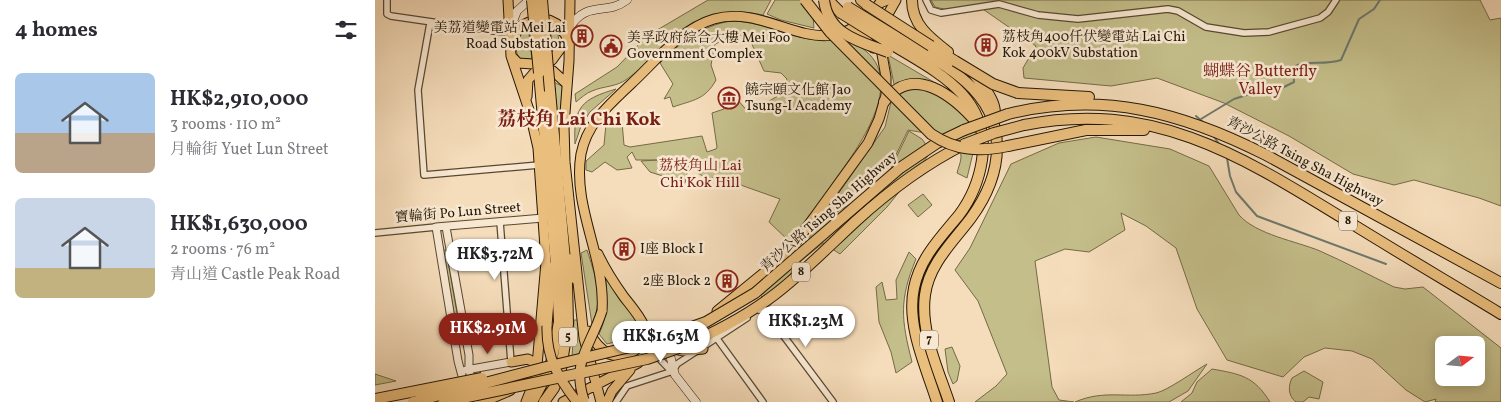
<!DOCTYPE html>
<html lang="en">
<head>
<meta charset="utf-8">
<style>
  :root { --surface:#fff; --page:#f2f2f3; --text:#2b2b33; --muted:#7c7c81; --accent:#8f2418 }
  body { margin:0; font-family:Vollkorn,"Noto Serif TC",serif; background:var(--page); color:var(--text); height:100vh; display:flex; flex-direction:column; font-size:19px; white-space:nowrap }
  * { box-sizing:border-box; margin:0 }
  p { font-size:16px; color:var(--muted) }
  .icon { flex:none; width:28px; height:28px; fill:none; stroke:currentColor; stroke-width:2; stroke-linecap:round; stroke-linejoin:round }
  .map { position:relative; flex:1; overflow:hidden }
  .sheet { display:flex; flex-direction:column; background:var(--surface); width:375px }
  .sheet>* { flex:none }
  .needle { width:32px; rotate:74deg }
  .buttons { position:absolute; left:1060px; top:336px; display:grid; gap:10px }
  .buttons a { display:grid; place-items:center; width:50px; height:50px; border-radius:8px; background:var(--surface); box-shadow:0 2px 12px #0003; font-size:25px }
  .price { position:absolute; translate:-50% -42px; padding:0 11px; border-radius:18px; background:#fff; color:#222; font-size:16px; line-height:32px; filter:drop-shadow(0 1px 2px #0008) }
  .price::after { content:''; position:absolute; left:50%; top:30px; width:15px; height:11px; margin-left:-8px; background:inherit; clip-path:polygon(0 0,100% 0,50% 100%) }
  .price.selected { background:var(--accent); color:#fff }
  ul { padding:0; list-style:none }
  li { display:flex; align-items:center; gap:15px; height:125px; padding:0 15px }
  li span { display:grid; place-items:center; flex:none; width:140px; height:100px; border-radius:8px; color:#555 }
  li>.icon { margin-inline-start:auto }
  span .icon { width:60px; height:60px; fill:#fffc; stroke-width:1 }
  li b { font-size:21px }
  h2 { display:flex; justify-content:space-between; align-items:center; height:60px; padding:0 15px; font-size:21px }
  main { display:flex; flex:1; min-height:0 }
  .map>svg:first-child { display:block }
  .green { fill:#c4be8a; stroke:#746a47; fill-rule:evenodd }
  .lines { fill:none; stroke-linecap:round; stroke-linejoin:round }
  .stream { stroke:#6d786e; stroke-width:2 }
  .minor-casing { stroke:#584832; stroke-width:8 }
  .tertiary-casing { stroke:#584832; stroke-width:9 }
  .secondary-casing { stroke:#241604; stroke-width:9 }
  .primary-casing { stroke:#241604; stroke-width:11 }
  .trunk-casing { stroke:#241604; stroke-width:12 }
  .motorway-casing { stroke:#241604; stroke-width:12 }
  .minor { stroke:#f8e8d2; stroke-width:5.5 }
  .tertiary { stroke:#f8e8d2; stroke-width:7 }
  .secondary { stroke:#f8e8d2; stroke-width:8 }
  .primary { stroke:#eabe7d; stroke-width:9 }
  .trunk { stroke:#eabe7d; stroke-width:10 }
  .motorway { stroke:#eabe7d; stroke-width:10 }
  .primary-bridge-casing { stroke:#241604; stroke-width:11; stroke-linecap:butt }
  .trunk-bridge-casing { stroke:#241604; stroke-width:12; stroke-linecap:butt }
  .motorway-bridge-casing { stroke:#241604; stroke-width:12; stroke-linecap:butt }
  .primary-bridge { stroke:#eabe7d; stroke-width:9 }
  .trunk-bridge { stroke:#eabe7d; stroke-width:10 }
  .motorway-bridge { stroke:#eabe7d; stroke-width:10 }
  .labels { text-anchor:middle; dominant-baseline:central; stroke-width:5; stroke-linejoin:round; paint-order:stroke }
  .shield { fill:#f8e8d2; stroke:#645542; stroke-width:1 }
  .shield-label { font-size:12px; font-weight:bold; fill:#241604 }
  .poi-label { font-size:14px; fill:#241604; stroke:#f8e8d2; text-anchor:start }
  .street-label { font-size:14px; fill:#241604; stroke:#f8e8d2 }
  .neighbourhood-label { font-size:15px; fill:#7a1f14; stroke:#f8e8d2 }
  .quarter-label { font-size:16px; fill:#7a1f14; stroke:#f8e8d2 }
  .district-label { font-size:19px; font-weight:bold; fill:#7a1f14; stroke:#f8e8d2 }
</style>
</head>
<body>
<main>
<section class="sheet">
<h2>4 homes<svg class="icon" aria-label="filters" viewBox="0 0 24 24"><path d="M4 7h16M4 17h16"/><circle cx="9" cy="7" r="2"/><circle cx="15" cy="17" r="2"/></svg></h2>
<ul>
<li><span style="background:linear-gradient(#a9c7e8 60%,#b9a48a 0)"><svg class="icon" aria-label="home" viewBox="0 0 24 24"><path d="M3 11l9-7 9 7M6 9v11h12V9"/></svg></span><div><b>HK$2,910,000</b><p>3 rooms · 110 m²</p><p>月輪街 Yuet Lun Street</p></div></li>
<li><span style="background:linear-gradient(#c9d6e8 70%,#c2b280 0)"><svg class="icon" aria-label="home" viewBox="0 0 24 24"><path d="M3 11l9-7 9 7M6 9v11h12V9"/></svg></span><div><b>HK$1,630,000</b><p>2 rooms · 76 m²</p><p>青山道 Castle Peak Road</p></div></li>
</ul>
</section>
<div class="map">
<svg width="1126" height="402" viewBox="0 0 1126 402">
  <rect width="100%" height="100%" fill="#f5dcba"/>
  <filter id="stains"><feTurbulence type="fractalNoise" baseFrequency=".004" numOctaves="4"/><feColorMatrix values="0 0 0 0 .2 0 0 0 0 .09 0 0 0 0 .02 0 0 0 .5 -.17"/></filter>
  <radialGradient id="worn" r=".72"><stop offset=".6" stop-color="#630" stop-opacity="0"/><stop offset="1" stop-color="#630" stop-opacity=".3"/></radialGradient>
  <!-- green -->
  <path class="green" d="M333,0H396L388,15C316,0 301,43 252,79C242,87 228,86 217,91C211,93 206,98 201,102L200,94L242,67L272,36Z
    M400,0H428L438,17L439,28L406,20L392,14Z
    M556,0H1105L1115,20L1126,18V206L1104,198L1039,180L1019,185L978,174L914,136L849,103L782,78L736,86L649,78L648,68L661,46L602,5L577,11L560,7Z
    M356,21C383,21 407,34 433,39C448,41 468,38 482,45C536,75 485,145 462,177C447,199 431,220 414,241L394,222L405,199L360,183L347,176C334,181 318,176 318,160H315L310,183L275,172L266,161L283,160H261L257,152L252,157L257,168L242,170L230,162L217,172L211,170V161L229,145L231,124L247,122L249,145L255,147L327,136L332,152L341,149L342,147L337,113L349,109L346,94L356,92L374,113L406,94L412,79L406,73L389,71L375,40L363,34L340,44L336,65L341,80C330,100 318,100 298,107L295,97L289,99L298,84L285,63C306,42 326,26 356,21Z
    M175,25L180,27L183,33L184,44L178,56Z
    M153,26L157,60H146C136,49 143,33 153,26Z
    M513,55L574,91L604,128L592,178L582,173C583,168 586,162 586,157C587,136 548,133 533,130L518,161L455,216L508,185L534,131L547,139L556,152L512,207L465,254L448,243L421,265L394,307L384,293L448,222L438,230L510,127L516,102L524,93L519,84Z
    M179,82L188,87L184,134Z
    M241,89L215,112L206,126L200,144C198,107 207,99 241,89Z
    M721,137L795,149L834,166L864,215C882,235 921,241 945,251C970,262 994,275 1019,287L1030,289L1048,287L1126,348V402H1060L1061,399L1050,402L1031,390L997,359L977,351L950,348L929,357L908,377L852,360L822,309L801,248L771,226L746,213L750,230L714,252L690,249L660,261L677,387L684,400L699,402H600L621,386L632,374L603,301L580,270L595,248L636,164L684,143ZM1069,345H1101V378H1069Z
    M548,194L557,205L543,217L533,205Z
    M68,250H71L85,330L82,331Z
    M212,250C220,275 229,298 217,324L206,253Z
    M534,252L541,259C524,300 526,319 537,362L521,373L516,352L504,322L501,287L507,282L511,300L522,299L521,280Z
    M230,272L262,321L266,335L232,344L224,334C234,313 232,295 230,272Z
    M199,320H203L208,357L197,359Z
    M577,347L585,366L582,381L578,384L573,372L570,349Z
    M832,364L813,391L794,402H700C730,389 752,399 781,393C792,391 821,370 832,364Z
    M837,369C865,374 879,376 895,402H806L817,393L822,382Z
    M929,371L948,382L944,399L934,397L928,402H921C913,396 913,386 917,378Z
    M0,374L21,381L0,385Z"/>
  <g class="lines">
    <!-- stream -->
    <path class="stream" d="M821,116L829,123
      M826,119L859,99L884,91H901L919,82L918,67C932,59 948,66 966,60L984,19L999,9L1005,0
      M839,137L845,145
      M852,158L855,176L861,192L882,216L1011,264"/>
    <!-- minor casing -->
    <g class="minor-casing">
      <path id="minor" d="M12,0V14L16,16L133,33
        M551,0L556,10L566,13L624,4L663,15L703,19L793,9L803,11L831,27L869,33L894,32L945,18L953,12L961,0
        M55,23L43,90L49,175L164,165
        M125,222L136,362
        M0,233L61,227
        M384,310L387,307L458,402
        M343,340L388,402
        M281,355L298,373
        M299,369L302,364L372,318
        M241,402L252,386L295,372"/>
    </g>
    <!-- tertiary casing -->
    <g class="tertiary-casing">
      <path id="tertiary" d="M71,227L94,355V370L102,402
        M91,370L136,362
        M94,402L83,361L61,227L168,218"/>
    </g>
    <!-- secondary casing -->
    <g class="secondary-casing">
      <path id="secondary" d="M195,27C212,0 231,16 252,0
        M135,29L142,11L152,2
        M293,347L300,375L321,402"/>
    </g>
    <!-- primary casing -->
    <g class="primary-casing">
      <path id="primary" d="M133,0L136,56L155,113L163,148L171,262L161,377L151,402
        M195,0L194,61L189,126L190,162L209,338L226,402
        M174,20L182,24L193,38
        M508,23L521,0
        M470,32L488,36L498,48
        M136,44L144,27L154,22
        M136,56L143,63L158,64
        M177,60L193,38
        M178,71L192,84
        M152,97L153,80L159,73
        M227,311C231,258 197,208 206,154C212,123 234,105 256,84C281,61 305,29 339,19C401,2 448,75 504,4
        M342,311L414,252L493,143L504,119L511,95V77L505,43
        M172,326L176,276L172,265
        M213,331C218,340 225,349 234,354C252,361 274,346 269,326C265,316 256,306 249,297C239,283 230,269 223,254
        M299,349L308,351L328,349
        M286,352L318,329
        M136,362L153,359L162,364
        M188,402L263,363
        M232,402L237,391L255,370"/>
    </g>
    <!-- trunk casing -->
    <g class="trunk-casing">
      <path id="trunk" d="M453,0L466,13
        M537,0C537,25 555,38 573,52
        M506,2L511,0
        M520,36C544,50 570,63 591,82C635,121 628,174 596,218C578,242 554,264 550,295C545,331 563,369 574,402
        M516,44C562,72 616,97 607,160C604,180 596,199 584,215C565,238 545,258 539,288C531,325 551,367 562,402
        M598,73C607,85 626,105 618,121
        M509,102C538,62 580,97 603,124
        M194,259L201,279
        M157,402L175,369L184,322L182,276L164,73
        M169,402L179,388L186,369L193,324L192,282L175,91"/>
    </g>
    <!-- motorway casing -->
    <g class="motorway-casing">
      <path id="motorway" d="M486,0L492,5
        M556,46L580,61
        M643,93L714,97
        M633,114C728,91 806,112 891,155L1126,283
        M649,125C779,99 868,157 974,222C1024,253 1075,283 1126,314
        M633,146L711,130H769
        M525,168L562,143L589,130
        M306,347C339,333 370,317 399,295C428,273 454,246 481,221C514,191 550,164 590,144
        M107,402L135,390"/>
    </g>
    <!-- minor -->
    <use href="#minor" class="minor"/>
    <!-- tertiary -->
    <use href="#tertiary" class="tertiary"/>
    <!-- secondary -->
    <use href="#secondary" class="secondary"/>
    <!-- primary -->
    <use href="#primary" class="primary"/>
    <!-- trunk -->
    <use href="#trunk" class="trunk"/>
    <!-- motorway -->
    <use href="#motorway" class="motorway"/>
    <!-- primary-bridge casing -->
    <g class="primary-bridge-casing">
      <path id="primary-bridge" d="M172,326C171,357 183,378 202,402
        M209,400C196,361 216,346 227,311"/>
    </g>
    <!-- trunk-bridge casing -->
    <g class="trunk-bridge-casing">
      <path id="trunk-bridge" d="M157,0L164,73
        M167,0L175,91
        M449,0C453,35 486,42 513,52
        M473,7L520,36
        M466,13L516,44"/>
    </g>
    <!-- motorway-bridge casing -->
    <g class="motorway-bridge-casing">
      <path id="motorway-bridge" d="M430,0L455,32L556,134C581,151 605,152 633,146
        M492,5L556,46
        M580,61L618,84L643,93
        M589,130L633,114
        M590,144L619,133L649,125
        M0,399L107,378
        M38,402L171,367L272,343L331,322L380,293L525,168
        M69,402L272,359L306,347"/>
    </g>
    <!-- primary-bridge -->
    <use href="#primary-bridge" class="primary-bridge"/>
    <!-- trunk-bridge -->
    <use href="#trunk-bridge" class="trunk-bridge"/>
    <!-- motorway-bridge -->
    <use href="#motorway-bridge" class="motorway-bridge"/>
  </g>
  <!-- icons -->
  <defs>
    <g id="building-ring" transform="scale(1.125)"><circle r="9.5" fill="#f8e8d2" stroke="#8f2418" stroke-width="1.5"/><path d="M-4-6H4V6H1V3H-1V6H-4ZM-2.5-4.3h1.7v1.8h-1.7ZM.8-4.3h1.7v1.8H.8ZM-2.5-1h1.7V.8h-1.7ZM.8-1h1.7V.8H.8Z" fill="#8f2418"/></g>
    <g id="civic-ring" transform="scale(1.125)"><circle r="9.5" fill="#f8e8d2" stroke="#8f2418" stroke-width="1.5"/><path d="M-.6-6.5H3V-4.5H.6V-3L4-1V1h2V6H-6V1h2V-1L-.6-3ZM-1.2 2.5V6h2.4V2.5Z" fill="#8f2418"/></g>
    <g id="museum-ring" transform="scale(1.125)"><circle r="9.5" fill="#f8e8d2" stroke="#8f2418" stroke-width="1.5"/><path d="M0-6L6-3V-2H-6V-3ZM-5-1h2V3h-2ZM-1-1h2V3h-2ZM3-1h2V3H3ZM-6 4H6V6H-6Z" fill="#8f2418"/></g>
  </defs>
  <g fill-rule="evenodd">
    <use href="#building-ring" x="207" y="36"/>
    <use href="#building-ring" x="611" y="45"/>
    <use href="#civic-ring" x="236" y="46"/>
    <use href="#museum-ring" x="354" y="98"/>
    <use href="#building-ring" x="249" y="249"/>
    <use href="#building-ring" x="352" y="281"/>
  </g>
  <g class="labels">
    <!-- shield labels -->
    <g class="shield">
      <rect x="964" y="211.5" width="18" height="19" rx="4"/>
      <rect x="417" y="262.5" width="18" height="19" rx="4"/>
      <rect x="184" y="327.5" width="18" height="19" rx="4"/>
      <rect x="545" y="330.5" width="18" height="19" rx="4"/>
    </g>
    <g class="shield-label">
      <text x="973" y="221">8</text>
      <text x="426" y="272">8</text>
      <text x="193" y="337">5</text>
      <text x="554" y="340">7</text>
    </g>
    <!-- poi labels -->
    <g class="poi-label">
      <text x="191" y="28" text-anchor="end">美荔道變電站 Mei Lai<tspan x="191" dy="16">Road Substation</tspan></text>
      <text x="627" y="37">荔枝角400仟伏變電站 Lai Chi<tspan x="627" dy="16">Kok 400kV Substation</tspan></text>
      <text x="252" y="38">美孚政府綜合大樓 Mei Foo<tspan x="252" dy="16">Government Complex</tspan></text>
      <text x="370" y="90">饒宗頤文化館 Jao<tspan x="370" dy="16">Tsung-I Academy</tspan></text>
      <text x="265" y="249">I座 Block I</text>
      <text x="336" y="281" text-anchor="end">2座 Block 2</text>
    </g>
    <!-- street labels -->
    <g class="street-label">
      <text transform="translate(930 162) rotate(28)">青沙公路 Tsing Sha Highway</text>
      <text transform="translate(454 212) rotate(-41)">青沙公路 Tsing Sha Highway</text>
      <text transform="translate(83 213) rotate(-5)">寶輪街 Po Lun Street</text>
    </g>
    <!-- neighbourhood labels -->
    <g class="neighbourhood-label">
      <text x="325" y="166">荔枝角山 Lai<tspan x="325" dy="17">Chi Kok Hill</tspan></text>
    </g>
    <!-- quarter labels -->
    <g class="quarter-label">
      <text x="885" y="72">蝴蝶谷 Butterfly<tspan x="885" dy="18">Valley</tspan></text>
    </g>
    <!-- district labels -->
    <g class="district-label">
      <text x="204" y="120">荔枝角 Lai Chi Kok</text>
    </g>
  </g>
  <rect width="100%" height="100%" filter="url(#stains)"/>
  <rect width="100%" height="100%" fill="url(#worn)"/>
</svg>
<div class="buttons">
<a><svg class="needle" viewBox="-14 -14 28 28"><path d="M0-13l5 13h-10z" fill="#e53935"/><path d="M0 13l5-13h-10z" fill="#7c7c81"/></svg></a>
</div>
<b class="price" style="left:120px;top:281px">HK$3.72M</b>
<b class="price" style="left:431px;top:348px">HK$1.23M</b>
<b class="price selected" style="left:113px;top:355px">HK$2.91M</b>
<b class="price" style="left:286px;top:363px">HK$1.63M</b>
</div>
</main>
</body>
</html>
